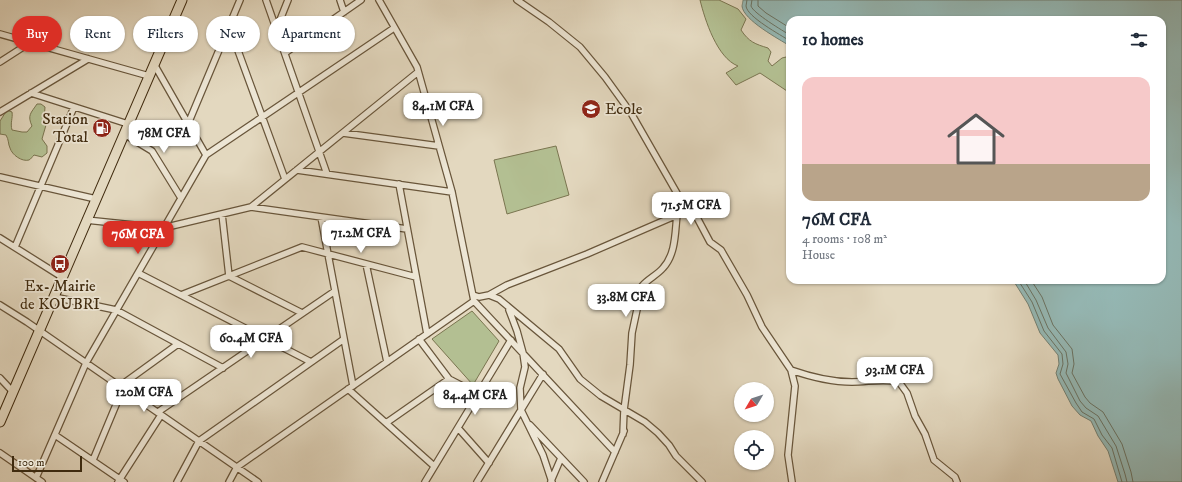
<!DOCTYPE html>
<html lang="en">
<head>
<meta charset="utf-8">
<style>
  :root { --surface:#fff; --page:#f2f2f3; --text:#1f2937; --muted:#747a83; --line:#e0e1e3; --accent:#d93025 }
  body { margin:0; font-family:"IM FELL DW Pica",serif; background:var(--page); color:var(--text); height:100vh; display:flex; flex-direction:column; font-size:15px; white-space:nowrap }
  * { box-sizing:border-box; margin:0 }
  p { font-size:13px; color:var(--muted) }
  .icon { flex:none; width:22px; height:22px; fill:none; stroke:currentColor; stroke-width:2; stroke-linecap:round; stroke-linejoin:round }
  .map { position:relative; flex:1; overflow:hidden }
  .side { position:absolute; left:786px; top:16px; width:380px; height:268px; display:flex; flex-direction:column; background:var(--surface); border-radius:12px; box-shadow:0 1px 3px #0004 }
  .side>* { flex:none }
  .guide { position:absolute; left:12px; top:16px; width:380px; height:36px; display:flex; gap:8px }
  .needle { width:26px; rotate:231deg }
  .tools { position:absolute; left:734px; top:382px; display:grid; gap:8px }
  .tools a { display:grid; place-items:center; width:40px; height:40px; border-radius:50%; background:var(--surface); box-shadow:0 1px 3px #0004; font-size:20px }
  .scale { position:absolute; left:12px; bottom:10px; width:70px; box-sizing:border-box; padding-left:4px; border:2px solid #402b0f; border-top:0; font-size:11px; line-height:14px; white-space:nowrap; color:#402b0f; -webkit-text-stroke:3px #ede6d5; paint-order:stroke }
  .price { position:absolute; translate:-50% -34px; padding:0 9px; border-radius:8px; background:#fff; color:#222; font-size:13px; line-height:26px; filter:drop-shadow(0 1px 2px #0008) }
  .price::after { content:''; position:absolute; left:50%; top:24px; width:12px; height:9px; margin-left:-6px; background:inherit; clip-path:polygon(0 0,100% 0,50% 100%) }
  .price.current { background:var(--accent); color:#fff }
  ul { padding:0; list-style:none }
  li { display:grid; align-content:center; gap:8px; height:212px; padding:0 16px }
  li+li { border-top:1px solid var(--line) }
  li span { display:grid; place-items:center; height:124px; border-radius:12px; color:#555 }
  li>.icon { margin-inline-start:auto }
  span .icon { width:72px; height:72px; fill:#fffc; stroke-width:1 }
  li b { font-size:17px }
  h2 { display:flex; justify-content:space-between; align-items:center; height:48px; padding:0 16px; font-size:17px }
  .tag { padding:0 14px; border-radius:18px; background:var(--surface); box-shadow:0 1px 3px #0004; font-size:14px; line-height:36px }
  .tag.current { background:var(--accent); color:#fff }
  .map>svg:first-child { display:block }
  .green { fill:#b3bf92; stroke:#7a7550 }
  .water { fill:#95b9b6; stroke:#738073 }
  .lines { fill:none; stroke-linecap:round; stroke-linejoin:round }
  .shore { stroke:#6a7262; stroke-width:1 }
  .minor-casing { stroke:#69563b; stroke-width:8 }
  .trunk-casing { stroke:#402b0f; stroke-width:11 }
  .minor { stroke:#ede6d5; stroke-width:5.5 }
  .trunk { stroke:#e3d8bf; stroke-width:9 }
  .labels { text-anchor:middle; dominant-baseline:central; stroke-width:3.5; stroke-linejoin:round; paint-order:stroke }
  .poi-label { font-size:16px; fill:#402b0f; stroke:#ede6d5; text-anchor:start }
</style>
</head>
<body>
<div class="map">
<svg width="1182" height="482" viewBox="0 0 1182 482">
  <rect width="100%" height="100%" fill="#e3d8bf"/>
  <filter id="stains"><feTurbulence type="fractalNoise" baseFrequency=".005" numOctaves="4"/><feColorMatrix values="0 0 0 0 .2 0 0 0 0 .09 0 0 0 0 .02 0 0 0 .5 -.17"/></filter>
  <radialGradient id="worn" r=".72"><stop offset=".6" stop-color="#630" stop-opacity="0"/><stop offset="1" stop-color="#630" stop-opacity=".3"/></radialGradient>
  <!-- green -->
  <path class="green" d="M700,0H719L738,9L746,19L741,30C749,42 755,44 768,48L771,52L768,61L772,66L782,58L786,57L790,62V93L760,73L736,85L726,73L738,66C717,58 705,20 700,0Z
    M37,104H41L45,107L44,121L46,125L42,139L47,146V153L42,157L34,155C32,157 31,159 29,160C22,162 12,155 10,148C8,144 9,140 6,135L0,134V121L7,110L12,112C13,118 10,123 12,130L22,132H27L32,126C27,115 31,113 37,104Z
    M556,146L569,195L507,214L494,160Z
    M472,311L499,341L473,385L432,339Z"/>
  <!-- water -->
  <path class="water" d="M743,0H1182V482H1118L1108,451L1098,436L1091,421L1080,415L1072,406L1058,379L1056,373L1059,364L1058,355L1040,333L1028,304L1013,280H1162V20H790V46C779,39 743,20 742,6C742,6 743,1 743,0Z"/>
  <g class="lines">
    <!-- shore -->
    <path class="shore" d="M747,0C747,2 746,4 746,6C747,17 781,35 790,41
      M752,0C752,2 751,4 751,6C753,13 783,31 790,35
      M758,0V6L766,13L790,28
      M1018,280L1032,302L1044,331L1062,354L1063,364L1060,374L1076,403L1082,412L1094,419L1102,435L1112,448L1122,482
      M1024,280L1036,300L1048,328L1066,352L1068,364L1066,373L1080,401L1086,408L1098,416L1116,446L1125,474L1127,482
      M1031,280L1042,297L1053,325L1072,349L1074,364L1072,373L1085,397L1090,403L1103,412L1122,444L1131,472L1133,482"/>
    <!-- minor casing -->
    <g class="minor-casing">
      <path id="minor" d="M266,0L327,174
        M340,0L344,12
        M379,0L417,67L452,192L474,301L615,452
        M517,0L549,22L580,47L605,77L631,113L678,195L693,210L710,242L721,250L747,295L762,327L791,370L795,386L788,455L792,482
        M229,26L285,179
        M276,30L288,0
        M0,34L149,76
        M285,53L361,0
        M0,62L31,42
        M154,64L206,155
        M31,93L128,124
        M0,112L88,59
        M188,124L240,0
        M343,133L439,146
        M124,134L152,151L181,198
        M297,170L452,192
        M0,177L96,199
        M399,184L427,334
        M251,207L418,72
        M222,214L229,276L302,313
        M321,217L353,386
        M86,220L163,228L251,207L407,229
        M0,238L62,277
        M15,247L74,107
        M366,264L387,362
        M138,273L311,362
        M181,295L302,247L416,277
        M473,295L479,297L489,295L499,299L559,349L580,379L601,396L645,422L658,433L669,445L676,456L702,482
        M489,295L507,285L587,254L677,215C683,210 680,202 678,196
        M54,297L116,310L223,368
        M0,305L27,322L258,482
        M509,310L517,331L523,353L525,367L520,388L521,410L543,455L552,482
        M419,339L449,379L478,394
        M791,370C811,377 831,382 852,382C868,382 884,378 899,382L907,393L915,416L925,434L934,460L955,477L957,482
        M0,378L13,392
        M120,386L178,344
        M348,389L434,466
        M158,412L335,291
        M386,423L449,379
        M530,425L584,482
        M458,428L489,463
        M623,434L624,410L630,365L632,333L642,286C648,279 657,275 663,268C676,254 675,232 677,215
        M55,435L124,482
        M0,453L42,482
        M93,460L123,388
        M36,478L86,363L206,155L394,28
        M551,481L561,458
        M118,482L161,415
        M177,482L199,441L344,339
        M229,482L237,467L474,301
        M425,482L511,340
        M477,482L543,374
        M602,482L624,431"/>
    </g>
    <!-- trunk casing -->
    <g class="trunk-casing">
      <path id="trunk" d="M0,422L182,0"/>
    </g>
    <!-- minor -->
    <use href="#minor" class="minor"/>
    <!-- trunk -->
    <use href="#trunk" class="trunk"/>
  </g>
  <!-- icons -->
  <defs>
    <g id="school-disc" transform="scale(1)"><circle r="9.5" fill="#8f2418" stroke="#ede6d5"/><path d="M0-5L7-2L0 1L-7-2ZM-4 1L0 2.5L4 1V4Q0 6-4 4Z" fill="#fff"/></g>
    <g id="fuel-disc" transform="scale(1)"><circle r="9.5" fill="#8f2418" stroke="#ede6d5"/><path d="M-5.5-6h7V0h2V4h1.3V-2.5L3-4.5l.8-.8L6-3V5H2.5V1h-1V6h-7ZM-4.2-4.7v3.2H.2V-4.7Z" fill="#fff"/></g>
    <g id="bus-disc" transform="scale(1)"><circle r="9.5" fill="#8f2418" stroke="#ede6d5"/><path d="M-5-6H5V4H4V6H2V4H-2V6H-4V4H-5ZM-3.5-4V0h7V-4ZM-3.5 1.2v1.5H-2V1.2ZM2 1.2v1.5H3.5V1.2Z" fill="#fff"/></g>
  </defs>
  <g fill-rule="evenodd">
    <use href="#school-disc" x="591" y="109"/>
    <use href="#fuel-disc" x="102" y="128"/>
    <use href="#bus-disc" x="60" y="264"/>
  </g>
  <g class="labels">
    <!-- poi labels -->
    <g class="poi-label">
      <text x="605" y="109">Ecole</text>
      <text x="88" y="119" text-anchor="end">Station<tspan x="88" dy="18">Total</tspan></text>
      <text x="60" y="286" text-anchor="middle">Ex- Mairie<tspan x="60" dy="18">de KOUBRI</tspan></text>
    </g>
  </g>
  <rect width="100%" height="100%" filter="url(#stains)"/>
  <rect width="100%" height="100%" fill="url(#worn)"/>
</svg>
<div class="tools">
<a><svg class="needle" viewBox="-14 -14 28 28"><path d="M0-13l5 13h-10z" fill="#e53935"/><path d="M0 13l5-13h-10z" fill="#747a83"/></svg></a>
<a><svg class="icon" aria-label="locate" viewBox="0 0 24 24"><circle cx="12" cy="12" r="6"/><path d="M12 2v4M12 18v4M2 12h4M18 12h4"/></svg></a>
</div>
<div class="scale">100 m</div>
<b class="price" style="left:443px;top:127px">84.1M CFA</b>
<b class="price" style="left:164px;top:154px">78M CFA</b>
<b class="price" style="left:691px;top:226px">71.5M CFA</b>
<b class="price" style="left:361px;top:254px">71.2M CFA</b>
<b class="price current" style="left:138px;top:255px">76M CFA</b>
<b class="price" style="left:626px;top:318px">33.8M CFA</b>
<b class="price" style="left:251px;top:359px">60.4M CFA</b>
<b class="price" style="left:895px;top:391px">93.1M CFA</b>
<b class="price" style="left:144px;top:413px">120M CFA</b>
<b class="price" style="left:475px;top:416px">84.4M CFA</b>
<div class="guide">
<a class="tag current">Buy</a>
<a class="tag">Rent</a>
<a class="tag">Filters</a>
<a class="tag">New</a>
<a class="tag">Apartment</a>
</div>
<section class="side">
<h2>10 homes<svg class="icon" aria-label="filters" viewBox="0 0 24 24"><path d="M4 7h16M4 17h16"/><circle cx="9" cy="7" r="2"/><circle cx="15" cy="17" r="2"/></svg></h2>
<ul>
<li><span style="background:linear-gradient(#f6c9c9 70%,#b9a48a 0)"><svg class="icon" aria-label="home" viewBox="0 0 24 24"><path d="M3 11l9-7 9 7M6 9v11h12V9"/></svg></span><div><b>76M CFA</b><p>4 rooms · 108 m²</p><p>House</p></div></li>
</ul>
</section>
</div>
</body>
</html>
